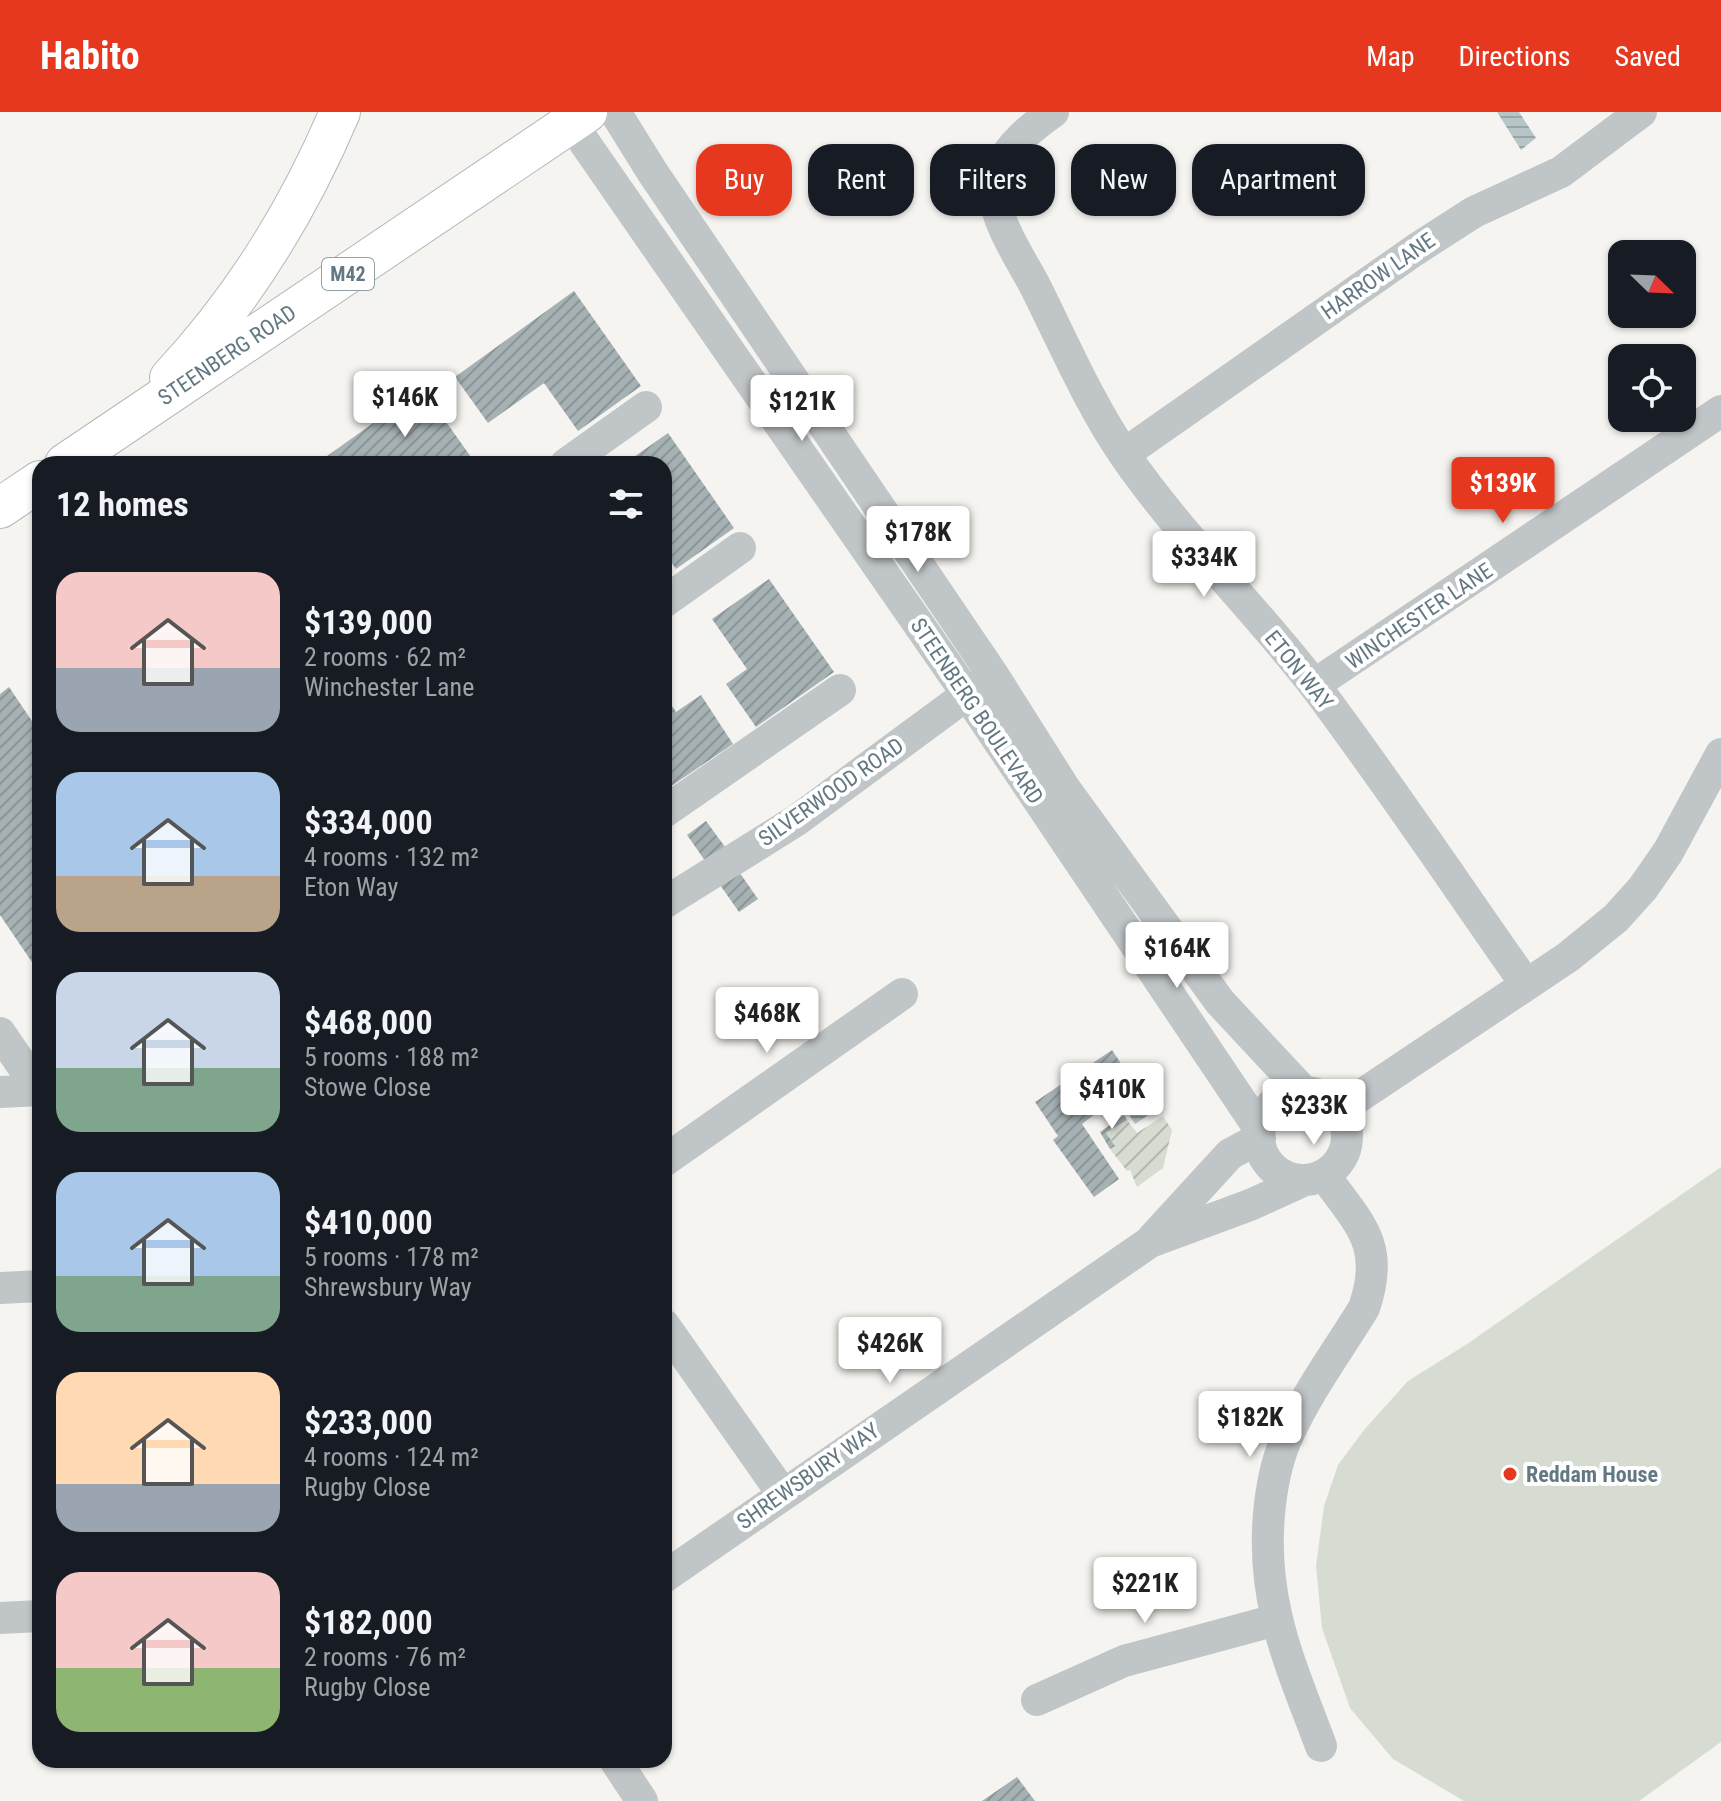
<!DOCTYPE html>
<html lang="en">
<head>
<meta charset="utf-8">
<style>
  :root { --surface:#171b24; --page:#242831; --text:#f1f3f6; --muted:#9ea1a6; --accent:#e6381f }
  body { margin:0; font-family:"Roboto Condensed",sans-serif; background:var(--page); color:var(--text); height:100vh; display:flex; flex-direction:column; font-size:30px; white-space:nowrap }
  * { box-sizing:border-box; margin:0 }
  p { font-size:26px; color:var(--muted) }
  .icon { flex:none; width:44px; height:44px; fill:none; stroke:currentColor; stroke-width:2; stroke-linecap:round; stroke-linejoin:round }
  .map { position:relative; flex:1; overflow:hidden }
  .drawer { position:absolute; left:32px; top:344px; width:640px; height:1312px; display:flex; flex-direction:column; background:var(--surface); border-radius:24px; box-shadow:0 2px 6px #0004 }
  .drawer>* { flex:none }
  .top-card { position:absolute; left:696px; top:32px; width:760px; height:72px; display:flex; gap:16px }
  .needle { width:52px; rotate:113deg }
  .buttons { position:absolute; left:1608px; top:128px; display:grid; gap:16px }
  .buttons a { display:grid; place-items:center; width:88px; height:88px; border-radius:16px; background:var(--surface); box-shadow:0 2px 6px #0004; font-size:40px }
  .price { position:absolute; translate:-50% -68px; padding:0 18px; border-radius:8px; background:#fff; color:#222; font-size:26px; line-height:52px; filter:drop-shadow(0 2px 4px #0008) }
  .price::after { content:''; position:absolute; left:50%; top:48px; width:24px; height:18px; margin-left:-12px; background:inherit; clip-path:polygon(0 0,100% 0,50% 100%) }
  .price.on { background:var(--accent); color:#fff }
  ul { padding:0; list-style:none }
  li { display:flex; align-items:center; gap:24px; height:200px; padding:0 24px }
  li span { display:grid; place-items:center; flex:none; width:224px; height:160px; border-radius:24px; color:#555 }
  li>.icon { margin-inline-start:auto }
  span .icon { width:96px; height:96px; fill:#fffc; stroke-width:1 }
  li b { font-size:34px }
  h2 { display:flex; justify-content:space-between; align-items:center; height:96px; padding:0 24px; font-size:34px }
  .tag { padding:0 28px; border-radius:24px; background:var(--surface); box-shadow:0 2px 6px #0004; font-size:28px; line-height:72px }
  .tag.on { background:var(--accent); color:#fff }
  header { display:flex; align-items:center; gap:48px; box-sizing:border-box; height:112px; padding:0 40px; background:var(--accent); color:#fff }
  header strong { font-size:38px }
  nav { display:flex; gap:44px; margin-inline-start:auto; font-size:28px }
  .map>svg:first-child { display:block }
  .park { fill:#d6dcd1 }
  .garden { fill:url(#garden-furrows) }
  .water { fill:url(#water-rules) }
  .building { fill:url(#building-hatch) }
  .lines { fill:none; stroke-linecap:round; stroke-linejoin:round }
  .major-casing { stroke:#b3b8bb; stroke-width:42 }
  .minor { stroke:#c0c5c7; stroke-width:32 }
  .major { stroke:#fff; stroke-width:40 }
  .poi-dot { fill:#e6381f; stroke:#fff; stroke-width:3 }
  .labels { text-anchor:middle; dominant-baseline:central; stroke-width:8; stroke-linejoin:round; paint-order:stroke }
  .shield { fill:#fff; stroke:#92a0a8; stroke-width:2 }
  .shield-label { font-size:20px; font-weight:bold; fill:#637882 }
  .street-label { font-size:22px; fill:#637882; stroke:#fff }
  .poi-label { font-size:22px; font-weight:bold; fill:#637882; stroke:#fff; text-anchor:start }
</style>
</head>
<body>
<header>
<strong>Habito</strong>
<nav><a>Map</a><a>Directions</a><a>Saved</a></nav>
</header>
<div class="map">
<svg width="1721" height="1689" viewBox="0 0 1721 1689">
  <defs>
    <pattern id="garden-furrows" width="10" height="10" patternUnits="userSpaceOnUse" patternTransform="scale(2)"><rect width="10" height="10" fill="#d6dcd1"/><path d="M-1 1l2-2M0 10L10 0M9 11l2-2" fill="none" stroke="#b1b7af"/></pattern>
    <pattern id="water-rules" width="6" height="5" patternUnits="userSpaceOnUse" patternTransform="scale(2)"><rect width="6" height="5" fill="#b7c5c7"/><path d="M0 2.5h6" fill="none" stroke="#98a5a7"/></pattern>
    <pattern id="building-hatch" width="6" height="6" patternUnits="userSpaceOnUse" patternTransform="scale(2)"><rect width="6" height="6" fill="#a6b1b4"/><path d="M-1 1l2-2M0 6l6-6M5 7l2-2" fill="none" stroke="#8b9598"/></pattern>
  </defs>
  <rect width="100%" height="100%" fill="#f5f4f0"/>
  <!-- park -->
  <path class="park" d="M1721,1055V1630L1639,1689H1464L1393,1647L1350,1596L1322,1516L1316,1454L1324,1394L1338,1353L1364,1318L1408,1269L1467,1232Z"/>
  <!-- garden -->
  <path class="garden" d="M1163,1004L1172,1018L1163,1056L1137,1075L1130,1058L1127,1059L1110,1037L1115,1034L1106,1021L1127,1008L1137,1021Z"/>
  <!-- water -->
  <path class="water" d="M1497,0H1519L1536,26L1521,38Z
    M1131,974L1150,1002L1135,1012L1117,984Z"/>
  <!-- building -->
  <path class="building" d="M574,179L641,274L578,319L544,271L488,311L455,265Z
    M422,276L476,352H316Z
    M668,321L734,416L676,457L664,440V352H624Z
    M769,467L834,560L756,615L726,572L747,557L712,507Z
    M9,575L40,621V862L0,803V582Z
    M664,582L676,600L701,583L733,632L664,679Z
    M706,709L728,739L708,753L687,723Z
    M737,757L758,787L739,800L718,770Z
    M1112,938L1130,965L1103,984L1108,992L1082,1012L1119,1067L1094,1085L1053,1028L1058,1024L1035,990Z
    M1124,1003L1127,1008L1106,1021L1115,1034L1110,1037L1100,1020Z
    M1017,1665L1035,1689H982Z"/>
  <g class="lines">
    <!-- major casing -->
    <g class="major-casing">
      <path id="major" d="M170,266C242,189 299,97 340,0
        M65,352L587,0
        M0,396L40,369"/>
    </g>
    <!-- minor -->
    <path class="minor" d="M615,0L653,61L993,563L1065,677L1220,890L1303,979
      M1053,0C1026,19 995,44 995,80C994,108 1022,149 1035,174C1063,230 1091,295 1126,345C1183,427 1255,496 1315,574C1388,671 1456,773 1525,871
      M571,11L967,582L1259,1016
      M1124,342L1415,138L1474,100L1561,60L1641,0
      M566,352L646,295
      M664,490L740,436
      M1314,573L1721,299
      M664,700L840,578
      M664,791L797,708L984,570
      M0,921L39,978
      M0,980L40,978
      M1259 1024a44 44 0 1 1 88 0a44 44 0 1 1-88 0Z
      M1339,998L1568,845L1616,806L1643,776L1668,740L1721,642
      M664,1049L902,882
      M1152,1127L1230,1042L1260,1026
      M0,1176L40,1174
      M664,1213L782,1381
      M664,1465L1150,1130L1250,1093L1305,1068
      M0,1506L40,1504
      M1037,1588L1124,1549L1276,1508
      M1321,1634C1289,1549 1259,1485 1270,1392C1273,1367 1278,1343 1289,1321C1309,1277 1339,1237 1364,1196C1386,1132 1359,1112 1324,1063
      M615,1648L642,1689"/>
    <!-- major -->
    <use href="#major" class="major"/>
  </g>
  <!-- markers -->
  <circle class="poi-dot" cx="1510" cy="1362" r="8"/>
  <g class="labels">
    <!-- shield labels -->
    <rect class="shield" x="322" y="146" width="52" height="32" rx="6"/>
    <g class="shield-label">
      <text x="348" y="162">M42</text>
    </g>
    <!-- street labels -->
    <g class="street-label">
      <text transform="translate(1378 164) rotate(-35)">HARROW LANE</text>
      <text transform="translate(227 243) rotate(-34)">STEENBERG ROAD</text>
      <text transform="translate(1419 504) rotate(-34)">WINCHESTER LANE</text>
      <text transform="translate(1299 558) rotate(51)">ETON WAY</text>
      <text transform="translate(977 599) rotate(56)">STEENBERG BOULEVARD</text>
      <text transform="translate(831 680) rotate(-35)">SILVERWOOD ROAD</text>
      <text transform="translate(808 1364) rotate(-35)">SHREWSBURY WAY</text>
    </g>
    <!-- poi labels -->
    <g class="poi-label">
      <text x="1526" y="1362">Reddam House</text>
    </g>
  </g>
</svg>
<div class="buttons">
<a><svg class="needle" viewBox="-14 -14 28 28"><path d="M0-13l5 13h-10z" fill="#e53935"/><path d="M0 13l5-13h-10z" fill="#9ea1a6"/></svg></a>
<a><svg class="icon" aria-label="locate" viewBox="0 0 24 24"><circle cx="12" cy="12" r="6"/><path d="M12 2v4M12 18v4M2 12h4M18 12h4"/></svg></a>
</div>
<b class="price" style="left:405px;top:327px">$146K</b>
<b class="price" style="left:802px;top:331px">$121K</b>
<b class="price on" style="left:1503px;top:413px">$139K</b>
<b class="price" style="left:918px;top:462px">$178K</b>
<b class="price" style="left:1204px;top:487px">$334K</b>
<b class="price" style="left:1177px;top:878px">$164K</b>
<b class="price" style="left:767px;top:943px">$468K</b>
<b class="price" style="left:1112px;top:1019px">$410K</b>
<b class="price" style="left:1314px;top:1035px">$233K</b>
<b class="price" style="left:890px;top:1273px">$426K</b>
<b class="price" style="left:1250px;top:1347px">$182K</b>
<b class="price" style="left:1145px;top:1513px">$221K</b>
<div class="top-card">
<a class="tag on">Buy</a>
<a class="tag">Rent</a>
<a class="tag">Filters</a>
<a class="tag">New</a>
<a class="tag">Apartment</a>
</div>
<section class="drawer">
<h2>12 homes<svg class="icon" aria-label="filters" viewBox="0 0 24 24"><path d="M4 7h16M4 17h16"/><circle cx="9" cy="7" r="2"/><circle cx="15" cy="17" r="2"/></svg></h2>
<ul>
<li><span style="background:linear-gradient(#f6c9c9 60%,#9aa5b1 0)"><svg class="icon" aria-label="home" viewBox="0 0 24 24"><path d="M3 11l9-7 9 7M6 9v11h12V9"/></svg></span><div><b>$139,000</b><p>2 rooms · 62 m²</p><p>Winchester Lane</p></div></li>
<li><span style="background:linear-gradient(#a9c7e8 65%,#b9a48a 0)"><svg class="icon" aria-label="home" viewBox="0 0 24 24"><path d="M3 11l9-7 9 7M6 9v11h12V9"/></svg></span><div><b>$334,000</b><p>4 rooms · 132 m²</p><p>Eton Way</p></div></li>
<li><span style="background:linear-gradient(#c9d6e8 60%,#7fa58c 0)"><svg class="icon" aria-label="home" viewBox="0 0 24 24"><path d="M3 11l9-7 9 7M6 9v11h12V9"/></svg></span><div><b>$468,000</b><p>5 rooms · 188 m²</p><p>Stowe Close</p></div></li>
<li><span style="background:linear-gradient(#a9c7e8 65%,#7fa58c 0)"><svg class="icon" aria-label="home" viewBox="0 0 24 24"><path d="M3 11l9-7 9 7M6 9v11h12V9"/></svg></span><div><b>$410,000</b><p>5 rooms · 178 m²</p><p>Shrewsbury Way</p></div></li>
<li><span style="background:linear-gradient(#ffd9b3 70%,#9aa5b1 0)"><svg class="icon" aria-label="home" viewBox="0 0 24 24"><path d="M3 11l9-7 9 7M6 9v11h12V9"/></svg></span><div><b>$233,000</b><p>4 rooms · 124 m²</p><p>Rugby Close</p></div></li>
<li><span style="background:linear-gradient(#f6c9c9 60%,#8fb573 0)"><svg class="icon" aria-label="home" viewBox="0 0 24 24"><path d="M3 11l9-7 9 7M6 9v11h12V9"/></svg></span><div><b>$182,000</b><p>2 rooms · 76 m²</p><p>Rugby Close</p></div></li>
</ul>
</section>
</div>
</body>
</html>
